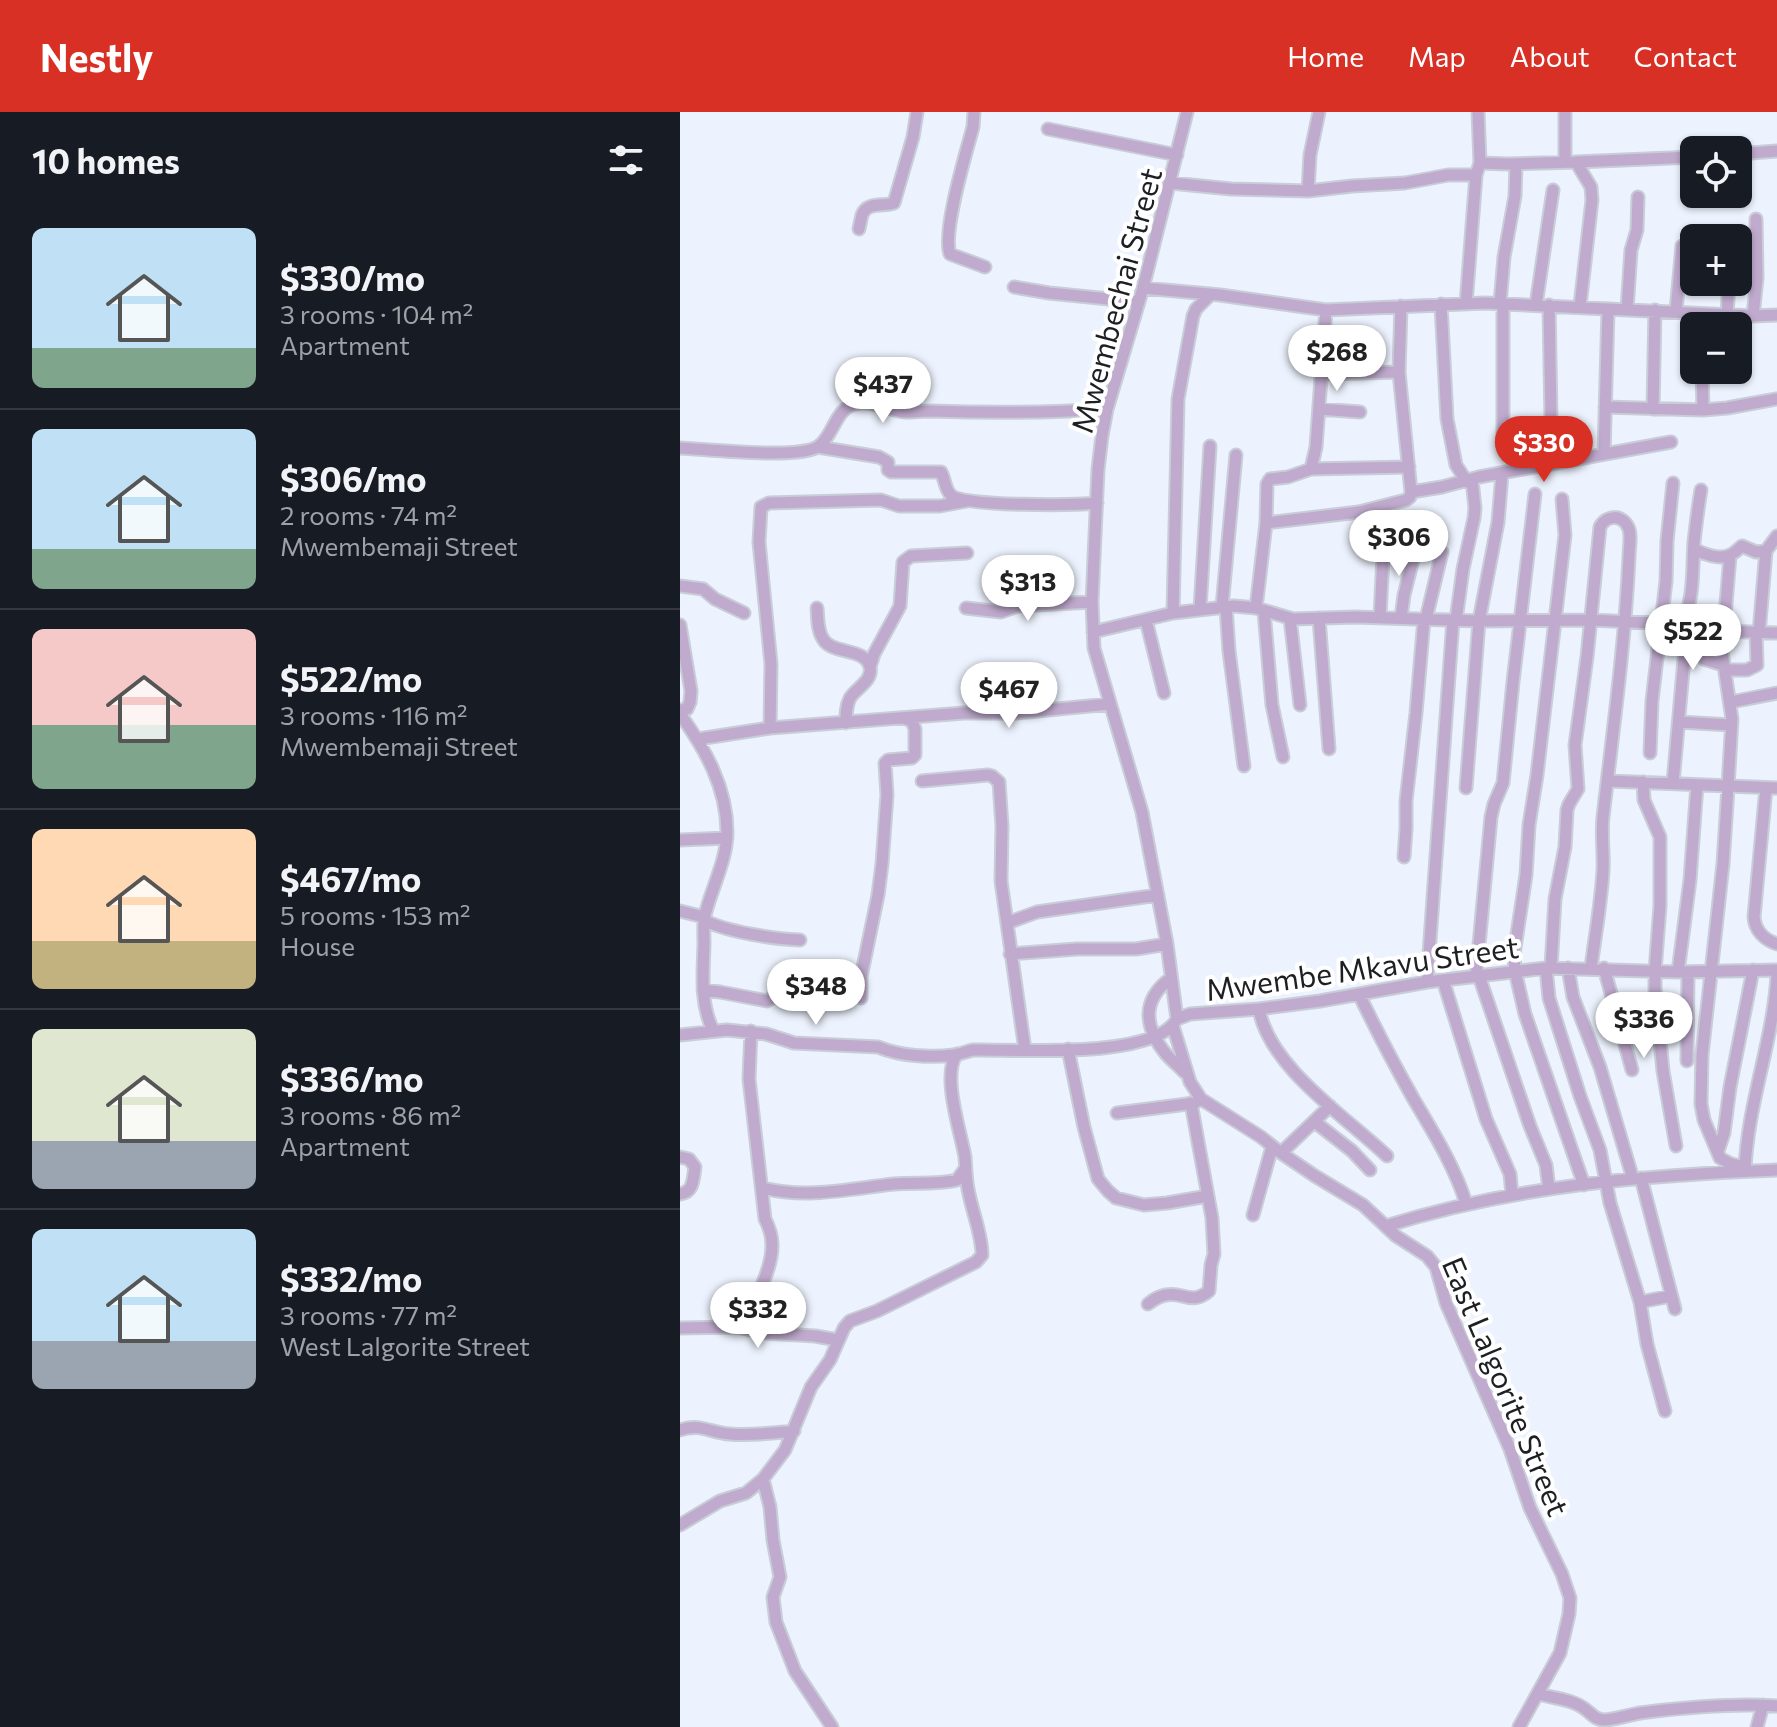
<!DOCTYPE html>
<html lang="en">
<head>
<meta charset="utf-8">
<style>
  :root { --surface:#171b24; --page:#242831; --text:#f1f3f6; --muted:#9ea1a6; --line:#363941; --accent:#d93025 }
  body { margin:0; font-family:Commissioner,sans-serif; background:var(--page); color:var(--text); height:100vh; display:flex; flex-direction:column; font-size:30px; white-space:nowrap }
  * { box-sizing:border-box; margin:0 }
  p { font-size:26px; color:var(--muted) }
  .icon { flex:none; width:44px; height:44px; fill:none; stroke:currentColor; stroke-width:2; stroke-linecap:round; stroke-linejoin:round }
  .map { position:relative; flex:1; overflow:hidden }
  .drawer { display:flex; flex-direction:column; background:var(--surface); width:680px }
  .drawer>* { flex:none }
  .fabs { position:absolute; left:1000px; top:24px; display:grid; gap:16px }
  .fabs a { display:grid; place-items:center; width:72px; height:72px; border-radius:12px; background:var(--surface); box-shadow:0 2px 6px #0004; font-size:40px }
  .price { position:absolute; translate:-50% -68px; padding:0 18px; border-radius:28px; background:#fff; color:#222; font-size:26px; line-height:52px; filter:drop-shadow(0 2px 4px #0008) }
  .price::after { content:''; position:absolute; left:50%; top:48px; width:24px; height:18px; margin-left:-12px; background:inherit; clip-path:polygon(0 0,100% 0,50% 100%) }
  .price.selected { background:var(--accent); color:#fff }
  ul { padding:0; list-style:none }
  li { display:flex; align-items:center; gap:24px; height:200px; padding:0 32px }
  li+li { border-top:2px solid var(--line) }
  li span { display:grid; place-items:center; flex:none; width:224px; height:160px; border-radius:12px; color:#555 }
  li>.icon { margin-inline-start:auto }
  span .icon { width:96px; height:96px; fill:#fffc; stroke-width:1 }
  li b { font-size:34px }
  h2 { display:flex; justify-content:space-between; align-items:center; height:96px; padding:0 32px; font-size:34px }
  header { display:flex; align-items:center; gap:48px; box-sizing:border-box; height:112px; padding:0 40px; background:var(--accent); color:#fff }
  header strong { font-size:38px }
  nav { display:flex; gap:44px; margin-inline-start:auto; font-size:28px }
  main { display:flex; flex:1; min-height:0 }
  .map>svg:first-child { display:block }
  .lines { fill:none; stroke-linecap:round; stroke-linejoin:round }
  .minor-casing { stroke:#c8cdd7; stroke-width:15 }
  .minor { stroke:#c0aace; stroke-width:11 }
  .labels { text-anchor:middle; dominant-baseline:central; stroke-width:8; stroke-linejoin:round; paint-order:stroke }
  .street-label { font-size:30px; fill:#1d1f23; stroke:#fff }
</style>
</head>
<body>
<header>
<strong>Nestly</strong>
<nav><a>Home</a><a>Map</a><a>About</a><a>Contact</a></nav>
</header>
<main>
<section class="drawer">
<h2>10 homes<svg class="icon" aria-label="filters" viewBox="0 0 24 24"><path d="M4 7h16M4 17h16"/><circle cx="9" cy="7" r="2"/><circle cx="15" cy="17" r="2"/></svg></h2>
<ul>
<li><span style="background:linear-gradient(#bfe0f5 75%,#7fa58c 0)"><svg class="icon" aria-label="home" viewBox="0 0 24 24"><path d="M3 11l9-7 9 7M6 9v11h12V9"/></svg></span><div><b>$330/mo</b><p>3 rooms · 104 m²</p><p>Apartment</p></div></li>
<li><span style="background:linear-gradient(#bfe0f5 75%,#7fa58c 0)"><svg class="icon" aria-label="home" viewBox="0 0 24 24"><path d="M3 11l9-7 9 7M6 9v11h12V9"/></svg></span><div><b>$306/mo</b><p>2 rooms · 74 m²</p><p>Mwembemaji Street</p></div></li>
<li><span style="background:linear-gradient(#f6c9c9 60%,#7fa58c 0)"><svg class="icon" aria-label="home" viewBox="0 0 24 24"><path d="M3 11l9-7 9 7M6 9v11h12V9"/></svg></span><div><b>$522/mo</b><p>3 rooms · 116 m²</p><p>Mwembemaji Street</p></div></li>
<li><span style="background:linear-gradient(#ffd9b3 70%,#c2b280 0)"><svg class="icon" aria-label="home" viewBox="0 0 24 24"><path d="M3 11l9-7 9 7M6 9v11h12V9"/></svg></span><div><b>$467/mo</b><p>5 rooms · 153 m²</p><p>House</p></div></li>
<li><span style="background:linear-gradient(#dfe7d0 70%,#9aa5b1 0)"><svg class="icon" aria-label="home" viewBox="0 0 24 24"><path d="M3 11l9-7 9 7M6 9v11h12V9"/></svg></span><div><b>$336/mo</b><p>3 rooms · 86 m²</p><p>Apartment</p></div></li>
<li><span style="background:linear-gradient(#bfe0f5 70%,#9aa5b1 0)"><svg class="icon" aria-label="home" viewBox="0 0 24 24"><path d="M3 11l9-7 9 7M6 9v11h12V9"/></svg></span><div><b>$332/mo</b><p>3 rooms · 77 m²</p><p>West Lalgorite Street</p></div></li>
</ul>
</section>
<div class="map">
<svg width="1097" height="1615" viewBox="0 0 1097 1615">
  <rect width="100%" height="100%" fill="#edf3fe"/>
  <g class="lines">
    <!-- minor casing -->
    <g class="minor-casing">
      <path id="minor" d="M294,0L293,15C286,41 262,120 270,142L305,155
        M885,0V50
        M368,17L497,43
        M1058,42L1097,39
        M800,51L828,52L896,50
        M491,71L551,77L628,79L672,74L725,71L768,63H796
        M628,79L630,43L639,0
        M179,117C180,112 181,107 182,103C187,89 204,95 214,91L233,25L237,0
        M334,175L369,181L459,190
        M463,176L540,183L646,198L805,191L1073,204L1097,203
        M761,192L767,307L776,353L787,370
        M786,192L796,63L800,51L798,0
        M820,192L824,145L835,84L836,52
        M823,192V334
        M856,193L873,78
        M869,193L871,307
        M900,194L912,88L911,75L896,50L1014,45
        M947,198L951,138L957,118L958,85
        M996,199L1002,134
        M1047,203L1049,170
        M1073,204L1077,166L1076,107
        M1022,258L1023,298
        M641,262L719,260
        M925,295L1023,298L1047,296L1097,287
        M639,297L680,300
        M973,297L975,198
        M138,335L199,345L208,350V358L211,360H261C265,367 265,378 271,383C282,395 396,393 417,391
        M0,336C26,337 121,348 139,334C155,322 155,294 179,291C195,289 210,299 226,300C234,300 243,299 251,299C310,301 368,301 427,297
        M924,342L928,197
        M631,357L636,335L646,198
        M731,380L762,375L799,365L991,330
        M882,387L885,423L857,663L849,713L846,763L834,842L835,859L845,902L904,1073
        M586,411L679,400L726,388L730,385L731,380L719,260L721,194
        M1014,437C1023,442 1039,448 1050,443C1055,441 1058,437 1062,434L1076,440L1086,439
        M1050,444L1042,540L1052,607L1048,675L1043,752L1022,943L1021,992L1024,1008L1040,1046L1051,1052L1065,1055
        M0,474L23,477L35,487L64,501
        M542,495L556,343
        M546,495L549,539L564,654
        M137,496C138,506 137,518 143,527C152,543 185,535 190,555C193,569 176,576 170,586C166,594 166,602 166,611
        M286,496L321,500L337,494L412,490
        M576,496L586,411L587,372L590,367L608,365L631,357L729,355
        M520,497L530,334
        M584,499L592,593L603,645
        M493,501L498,287L513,204L516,197L531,182
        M700,505L704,424
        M610,506L620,593
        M639,506L649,637
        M721,506L724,483L741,416
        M746,507L762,440
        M466,508L484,581
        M776,508L783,457L794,406L795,396L792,368
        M0,513L11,579L10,590L7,597L0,598
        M1001,513C1015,488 1012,458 1014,430C1016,412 1018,395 1021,378
        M413,520L493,501L554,494L576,496L613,507L675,505L799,509L911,508L994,512L1043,519L1097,521
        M1079,521L1086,439L1097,424
        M1006,528L1024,547L1043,553
        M190,555L194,542L220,494L223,450L231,444L287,441
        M1045,558H1067L1077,553L1076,521
        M1051,590L1097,581
        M0,602C25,637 47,675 47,720C47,748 32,775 25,803C23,812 24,823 24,833C23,862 20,892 33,918
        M999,610L1051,613
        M90,616L91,552L79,430L81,395L89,391L201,388L219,394H260L287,389
        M18,627L90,616L284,601H336L430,592
        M970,641L972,589L986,469L987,429L993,371
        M242,669L308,663L312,664L319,670L322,714L321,769L345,938
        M929,669L1097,676
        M963,670L964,688L980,725V794L975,859V877L983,959L996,1034
        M993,671L1007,514
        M786,676L799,509L818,410L822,362
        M1086,676L1074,805C1075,819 1085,828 1097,832
        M0,728L47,726
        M724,745L726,717V689L736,601L744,507
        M0,799L24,805
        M24,808C46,820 95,827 120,828
        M327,811L357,800L478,783
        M330,842L397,837H456L487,832
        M866,856L869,886L900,984L920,1038L930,1091L960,1190L967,1232L985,1299
        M871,856L875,787L885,735L887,698L889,692L898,677L895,633L907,545L920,415C926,403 942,402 948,415C952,422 949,436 949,445C945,532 933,618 923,705C921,723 924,741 923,759C921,792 915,824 911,856
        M888,856L893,885L920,955L953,1067
        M924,856L952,958
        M998,860L1010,768L1017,673
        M799,864L850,1014L866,1053L869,1077
        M796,865L811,705L814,692L823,671L833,570L855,382
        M491,866C461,888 464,915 486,942C492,949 499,954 504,960
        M763,868L806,1007L830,1062L832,1082
        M747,870L773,508
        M23,878L40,880L87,889L94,885L106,861
        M679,882C696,918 714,952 733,986C753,1020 774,1053 786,1091
        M181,886V865L198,783L202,752L207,683L205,651L208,648L232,646L235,643V617L232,609L226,607
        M579,897C589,955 666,1005 707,1044
        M497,907L487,832L462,700L414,536L412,490L418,357L422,324L427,297L463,176L507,0
        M493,914L510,970L521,987L581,1025L601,1041L635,1064L683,1093L716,1124L747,1144L756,1155L766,1191L830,1337L850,1396L882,1462L890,1486L889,1502L880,1541L839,1615
        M0,923L47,918L86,922L114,931L198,935C220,944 250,946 274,943C281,942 287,939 293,938C336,937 475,948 497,907L510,902L579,897L640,889L747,870L866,856L998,860L1097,858
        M388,937L404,1015L418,1067L428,1079L436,1086L464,1093L487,1091L528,1084
        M1007,949L1008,860
        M437,1001L515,991
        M635,1010L672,1039L690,1058
        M1038,1039L1044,1021L1050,975L1073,858
        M601,1041L650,994
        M0,1045L9,1047L15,1055C13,1067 14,1080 0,1082
        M1065,1059C1067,993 1093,930 1097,864
        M961,1066L995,1197
        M83,1076C127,1087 169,1077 214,1072C234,1070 257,1073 277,1068L285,1057
        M573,1103L592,1035
        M706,1114C833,1074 965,1063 1097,1058
        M960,1190L991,1184
        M468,1192C473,1188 479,1184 486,1183C503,1179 511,1194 529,1179L531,1153L534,1142L532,1106L511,991
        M57,1215C73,1197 93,1156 92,1132C92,1123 89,1115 85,1107L69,967L71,919
        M0,1216L57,1215L86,1221L135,1224L158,1228
        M0,1318C21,1311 30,1321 50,1322C71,1324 93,1321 114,1319
        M0,1413L40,1389L66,1381L83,1367
        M858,1582C873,1586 892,1587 905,1597C912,1602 915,1608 925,1608C939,1607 953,1601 968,1600C1010,1595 1054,1591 1097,1594
        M152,1615L115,1559L96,1510L93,1485L100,1465L93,1428L90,1395L83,1367L105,1338L131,1275L150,1248L164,1216L170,1209L197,1199L296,1150L302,1143C302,1123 293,1102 289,1082C286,1070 286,1058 285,1045C281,1021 261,962 277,942
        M1077,1615L1083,1593"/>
    </g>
    <!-- minor -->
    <use href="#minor" class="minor"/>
  </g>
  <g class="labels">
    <!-- street labels -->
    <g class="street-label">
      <text transform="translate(435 188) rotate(-75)">Mwembechai Street</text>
      <text transform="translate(682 855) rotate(-8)">Mwembe Mkavu Street</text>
      <text transform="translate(827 1274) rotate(67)">East Lalgorite Street</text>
    </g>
  </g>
</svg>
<div class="fabs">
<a><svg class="icon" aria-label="locate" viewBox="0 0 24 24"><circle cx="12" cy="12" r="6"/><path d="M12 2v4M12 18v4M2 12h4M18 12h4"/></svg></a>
<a>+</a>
<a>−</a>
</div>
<b class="price" style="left:657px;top:281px">$268</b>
<b class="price" style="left:203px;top:313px">$437</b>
<b class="price selected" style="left:864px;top:372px">$330</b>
<b class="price" style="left:719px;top:466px">$306</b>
<b class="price" style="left:348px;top:511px">$313</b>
<b class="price" style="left:1013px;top:560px">$522</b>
<b class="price" style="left:329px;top:618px">$467</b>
<b class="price" style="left:136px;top:915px">$348</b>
<b class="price" style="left:964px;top:948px">$336</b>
<b class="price" style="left:78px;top:1238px">$332</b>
</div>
</main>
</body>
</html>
